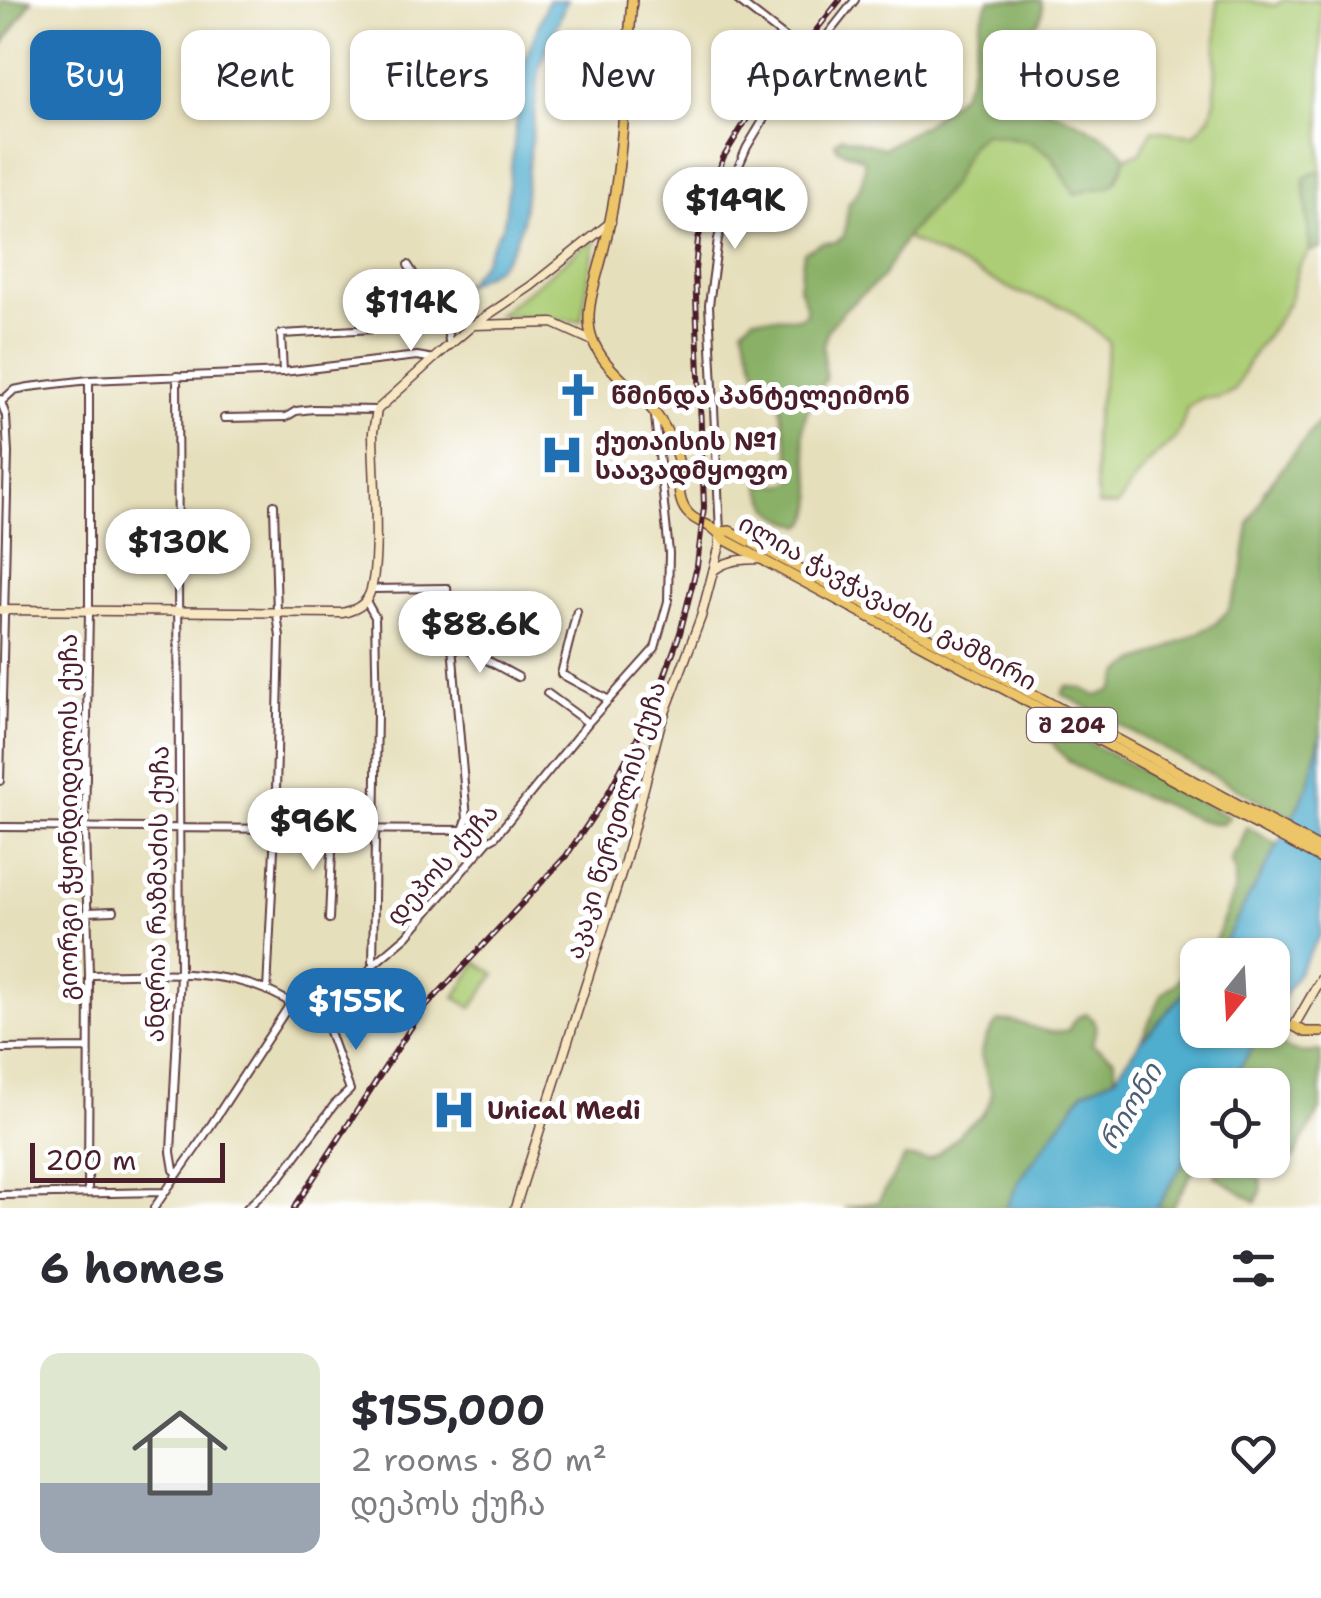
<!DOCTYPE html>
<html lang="en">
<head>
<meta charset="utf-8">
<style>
  :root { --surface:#fff; --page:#f2f2f3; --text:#2b2b33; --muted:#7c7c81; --accent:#1f6fb2 }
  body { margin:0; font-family:"Shantell Sans","Noto Sans Georgian",sans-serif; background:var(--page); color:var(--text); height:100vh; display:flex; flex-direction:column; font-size:38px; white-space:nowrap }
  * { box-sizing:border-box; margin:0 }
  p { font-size:32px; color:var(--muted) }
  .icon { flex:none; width:55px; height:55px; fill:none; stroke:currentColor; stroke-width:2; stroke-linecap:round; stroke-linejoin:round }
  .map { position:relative; height:1208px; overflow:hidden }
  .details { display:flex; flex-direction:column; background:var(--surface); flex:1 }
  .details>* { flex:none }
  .top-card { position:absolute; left:30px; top:30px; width:1262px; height:90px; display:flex; gap:20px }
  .needle { width:65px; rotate:198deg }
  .tools { position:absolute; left:1180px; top:938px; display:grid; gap:20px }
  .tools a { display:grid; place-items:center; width:110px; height:110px; border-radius:20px; background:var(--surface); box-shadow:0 2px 8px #0004; font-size:50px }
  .scale { position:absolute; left:30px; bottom:25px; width:195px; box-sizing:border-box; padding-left:10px; border:5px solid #4a1f2b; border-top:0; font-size:28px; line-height:35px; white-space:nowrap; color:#4a1f2b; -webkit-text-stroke:8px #fff; paint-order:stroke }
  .price { position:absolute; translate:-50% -85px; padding:0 22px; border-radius:35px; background:#fff; color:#222; font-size:32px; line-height:65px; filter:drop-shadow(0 2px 5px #0008) }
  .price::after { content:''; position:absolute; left:50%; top:60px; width:30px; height:22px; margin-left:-15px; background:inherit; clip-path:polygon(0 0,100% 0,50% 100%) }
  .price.active { background:var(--accent); color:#fff }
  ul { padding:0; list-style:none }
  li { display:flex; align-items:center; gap:30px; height:250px; padding:0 40px }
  li span { display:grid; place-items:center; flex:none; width:280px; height:200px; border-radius:20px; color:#555 }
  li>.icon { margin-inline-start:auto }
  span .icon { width:120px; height:120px; fill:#fffc; stroke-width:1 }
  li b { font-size:42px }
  h2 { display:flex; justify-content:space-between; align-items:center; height:120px; padding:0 40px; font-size:42px }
  .tag { padding:0 35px; border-radius:20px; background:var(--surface); box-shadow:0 2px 8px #0004; font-size:35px; line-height:90px }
  .tag.active { background:var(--accent); color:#fff }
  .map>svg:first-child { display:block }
  .green { fill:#accd75; stroke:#7b7650; stroke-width:2.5 }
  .forest { fill:#89b066; stroke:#6a6848; stroke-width:2.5 }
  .water { fill:#50adce; stroke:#4d667c; stroke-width:2.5 }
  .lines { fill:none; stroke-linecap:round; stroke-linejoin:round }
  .street-casing { stroke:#613c41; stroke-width:10 }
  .secondary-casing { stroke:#613c41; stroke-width:11 }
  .primary-casing { stroke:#613c41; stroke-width:12 }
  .street { stroke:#fff; stroke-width:6 }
  .secondary { stroke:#f7e8c3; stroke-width:8 }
  .primary { stroke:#ecc569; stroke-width:9 }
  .rail-casing { stroke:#4a1f2b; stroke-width:6 }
  .rail { stroke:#fff; stroke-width:2.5; stroke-dasharray:8; stroke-linecap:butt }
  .labels { text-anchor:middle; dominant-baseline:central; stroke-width:10; stroke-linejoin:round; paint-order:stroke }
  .shield { fill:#fff; stroke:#80626b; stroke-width:2.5 }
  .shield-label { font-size:22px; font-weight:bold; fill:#4a1f2b }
  .poi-label { font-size:25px; font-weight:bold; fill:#4a1f2b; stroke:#fff; text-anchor:start }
  .street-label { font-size:25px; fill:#4a1f2b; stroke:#fff }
  .water-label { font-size:28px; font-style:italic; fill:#4d5f74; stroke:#fff }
</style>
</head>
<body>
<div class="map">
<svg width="1321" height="1208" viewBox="0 0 1321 1208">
  <rect width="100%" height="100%" fill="#fff"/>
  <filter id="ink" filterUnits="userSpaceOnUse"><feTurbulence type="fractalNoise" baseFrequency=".01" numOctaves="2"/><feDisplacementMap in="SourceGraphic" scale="20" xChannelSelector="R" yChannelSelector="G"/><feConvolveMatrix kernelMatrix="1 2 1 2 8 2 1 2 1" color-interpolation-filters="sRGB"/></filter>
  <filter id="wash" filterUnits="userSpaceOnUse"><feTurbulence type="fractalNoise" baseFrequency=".0048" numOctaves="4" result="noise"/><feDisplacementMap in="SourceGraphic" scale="40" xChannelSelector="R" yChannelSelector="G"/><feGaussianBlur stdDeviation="2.25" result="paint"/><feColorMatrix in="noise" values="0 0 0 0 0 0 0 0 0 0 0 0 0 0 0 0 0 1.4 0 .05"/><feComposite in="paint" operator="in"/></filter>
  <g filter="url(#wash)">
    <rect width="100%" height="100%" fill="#e6dfbb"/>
    <!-- green -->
    <path class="green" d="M1217,0H1248L1275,6L1283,0H1321V170L1304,178L1310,251L1299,266L1290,299L1282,314L1250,359L1235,390L1219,398H1202L1187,408C1178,447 1168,440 1146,466C1135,478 1126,493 1117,506L1098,505L1093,436L1109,342L1067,308L1017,292L905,238L950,186L970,144L984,133L1028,141L1051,155L1075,194C1112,182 1112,198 1126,157L1140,153L1152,130L1194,135L1210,117L1215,100Z
      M596,236L581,321L498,315Z
      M477,962L495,974L472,1008L455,997Z"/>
    <!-- forest -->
    <path class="forest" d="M0,0H32L0,49Z
      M989,0H1041C1047,21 1031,31 1015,40C1012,50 1011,56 1019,63L1010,78V87C1020,105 1040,105 1058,113C1081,123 1111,136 1126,157C1112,198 1112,182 1075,194L1051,155L1028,141L984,133L971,144L950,186L905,238L882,278L845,309L828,329L823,346L826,379C813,396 802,414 803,436C804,461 826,509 803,526C774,515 770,514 760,485L786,484L794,480L779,401L776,392L757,373L743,327L754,317L798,318L806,314V305L799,287L804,252L822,243L836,242L844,236L849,202C860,193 867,173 863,159L838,149L835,142L841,137L884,148L924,125L960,95L969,79L980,23Z
      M1321,170V249L1310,251L1304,178Z
      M1321,419V734L1309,784L1292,818L1062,694L1066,686L1081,688L1097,696L1113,690L1120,673L1135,662L1152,656L1215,624L1228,611L1241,578L1249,524L1265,490Z
      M1052,723L1229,817L1223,824C1197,823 1178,810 1155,801C1126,789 1066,771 1052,741L1045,739Z
      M1247,827L1278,845L1218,953L1216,955H1199L1215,941L1235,889V871L1231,863L1233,854L1239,848Z
      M1197,956V979L1140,1042L1162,994L1177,982Z
      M1087,1014C1099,1023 1096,1031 1092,1044L1115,1059V1077L1084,1091L1019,1181L1006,1208H844L878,1202L905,1157L928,1160L935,1156L958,1137L961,1131L982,1115L991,1099V1090L981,1055L986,1038L997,1022C1021,1015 1041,1039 1069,1030C1072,1020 1077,1016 1087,1014Z
      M1262,1032C1284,1048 1291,1056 1321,1051V1108L1293,1159L1273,1148L1272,1085H1229Z
      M1197,1139L1199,1160L1172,1208H1157Z
      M1224,1160H1228L1260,1179L1262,1190L1256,1202L1215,1176Z"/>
    <!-- water -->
    <path class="water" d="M548,0H567L540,66L522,222C509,262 500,268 463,286L481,265L504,223L524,63Z
      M1321,734V934L1273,1014L1272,955H1217L1278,845L1309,784Z
      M1197,979L1198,1030H1263L1229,1085H1198L1197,1139L1157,1208H1006L1019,1181L1084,1091L1115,1077L1140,1042Z"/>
  </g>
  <g filter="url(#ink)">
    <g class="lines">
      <!-- street casing -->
      <g class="street-casing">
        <path id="street" d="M734,114L756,90L791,42L737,0
          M408,265L445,322L473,325
          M283,372L281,334L412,327L445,322L450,345
          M177,376L180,974L171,1152L174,1170L178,1174
          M2,401L14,390L29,387L89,380L283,372L417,356L434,359
          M224,418L286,417L296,411L313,409L377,410
          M720,532L709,305L718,239L734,177L747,147L773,104L855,0
          M371,589L447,588L467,819L463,830
          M366,601L375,617L377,714L373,964
          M577,611L561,674L609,700
          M452,645L463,647L518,677
          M547,693L588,723
          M0,781L8,453L6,416L0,399
          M0,827L463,830L488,841
          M87,912L114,911
          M329,919L333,829
          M89,975C147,974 213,967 268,991C289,1000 310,1015 328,1029
          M267,991L275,829L280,637L277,614L274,505
          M328,1029L373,965L407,936L488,841L495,837L588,723L655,648L668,601L669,553L655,416
          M0,1049L88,1048
          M88,1193L89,975L85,829L89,611V380
          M0,1195L164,1192
          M154,1208L196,1148L290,1004
          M247,1208L281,1176L334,1105L350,1090L328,1029"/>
      </g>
      <!-- secondary casing -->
      <g class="secondary-casing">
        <path id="secondary" d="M473,325L553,323L593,341
          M713,571C728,559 742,560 761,559
          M0,610L342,613C352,611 363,607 368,597C382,572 373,466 373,432L377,410L440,353L473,325L531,286L611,222
          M1294,1026L1321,979
          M515,1208L625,861L660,726L701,617L720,545V534"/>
      </g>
      <!-- primary casing -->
      <g class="primary-casing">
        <path id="primary" d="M632,0C625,85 624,173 602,256C596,281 583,313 592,338C605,376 650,395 667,432C671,441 676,451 678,460C681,478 675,497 687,512C696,524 715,524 722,538L1321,859
          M720,532L730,531L1321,849
          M1294,1026L1305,1032H1321"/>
      </g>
      <!-- street -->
      <use href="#street" class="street"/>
      <!-- secondary -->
      <use href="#secondary" class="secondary"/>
      <!-- primary -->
      <use href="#primary" class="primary"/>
      <!-- rail casing -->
      <g class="rail-casing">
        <path id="rail" d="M294,1208L421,1012L566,856L605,799L636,741L658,694L680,633L697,566L704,507L695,271L698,239L723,158L750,114L840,0"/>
      </g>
      <!-- rail -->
      <use href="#rail" class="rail"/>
    </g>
  </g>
  <!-- icons -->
  <defs>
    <g id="church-bare" transform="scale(3.45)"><path d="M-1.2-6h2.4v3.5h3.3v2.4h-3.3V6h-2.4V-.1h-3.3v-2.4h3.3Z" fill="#1f6fb2" stroke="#fff" stroke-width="2.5" paint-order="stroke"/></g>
    <g id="hospital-bare" transform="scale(3.45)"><path d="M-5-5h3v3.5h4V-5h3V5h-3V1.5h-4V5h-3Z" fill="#1f6fb2" stroke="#fff" stroke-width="2.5" paint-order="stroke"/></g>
  </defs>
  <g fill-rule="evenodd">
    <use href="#church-bare" x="578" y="395"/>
    <use href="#hospital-bare" x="562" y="455"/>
    <use href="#hospital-bare" x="454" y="1110"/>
  </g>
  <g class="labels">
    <!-- shield labels -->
    <rect class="shield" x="1027" y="708" width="90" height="34" rx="8"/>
    <g class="shield-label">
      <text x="1072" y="725">შ 204</text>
    </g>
    <!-- poi labels -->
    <g class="poi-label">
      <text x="611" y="395">წმინდა პანტელეიმონ</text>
      <text x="595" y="441">ქუთაისის №1<tspan x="595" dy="29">საავადმყოფო</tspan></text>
      <text x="487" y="1110">Unical Medi</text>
    </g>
    <!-- street labels -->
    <g class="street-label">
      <text transform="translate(888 602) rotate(29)">ილია ჭავჭავაძის გამზირი</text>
      <text transform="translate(68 817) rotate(-90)">გიორგი ჭყონდიდელის ქუჩა</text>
      <text transform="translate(615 820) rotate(-73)">აკაკი წერეთლის ქუჩა</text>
      <text transform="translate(442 864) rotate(-48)">დეპოს ქუჩა</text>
      <text transform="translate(157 894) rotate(-89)">ანდრია რაზმაძის ქუჩა</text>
    </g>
    <!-- water labels -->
    <g class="water-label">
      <text transform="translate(1130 1106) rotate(-59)">რიონი</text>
    </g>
  </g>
</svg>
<div class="tools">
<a><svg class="needle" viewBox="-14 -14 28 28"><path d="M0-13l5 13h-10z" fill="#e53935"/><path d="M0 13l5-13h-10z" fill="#7c7c81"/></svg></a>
<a><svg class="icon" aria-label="locate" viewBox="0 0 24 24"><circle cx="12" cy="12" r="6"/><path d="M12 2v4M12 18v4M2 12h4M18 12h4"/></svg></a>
</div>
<div class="scale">200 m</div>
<b class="price" style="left:735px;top:252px">$149K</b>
<b class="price" style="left:411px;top:354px">$114K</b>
<b class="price" style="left:178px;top:594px">$130K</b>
<b class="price" style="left:480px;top:676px">$88.6K</b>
<b class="price" style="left:313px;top:873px">$96K</b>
<b class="price active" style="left:356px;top:1053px">$155K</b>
<div class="top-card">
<a class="tag active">Buy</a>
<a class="tag">Rent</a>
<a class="tag">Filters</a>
<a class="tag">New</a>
<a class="tag">Apartment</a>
<a class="tag">House</a>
</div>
</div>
<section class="details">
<h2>6 homes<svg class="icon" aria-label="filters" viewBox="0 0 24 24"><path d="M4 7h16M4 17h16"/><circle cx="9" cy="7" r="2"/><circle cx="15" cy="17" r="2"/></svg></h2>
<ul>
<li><span style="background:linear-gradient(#dfe7d0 65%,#9aa5b1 0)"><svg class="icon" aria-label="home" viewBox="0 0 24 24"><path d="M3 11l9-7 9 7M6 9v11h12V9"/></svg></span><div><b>$155,000</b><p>2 rooms · 80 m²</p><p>დეპოს ქუჩა</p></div><svg class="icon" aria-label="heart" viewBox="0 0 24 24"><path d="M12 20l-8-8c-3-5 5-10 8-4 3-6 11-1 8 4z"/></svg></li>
</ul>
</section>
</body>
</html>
